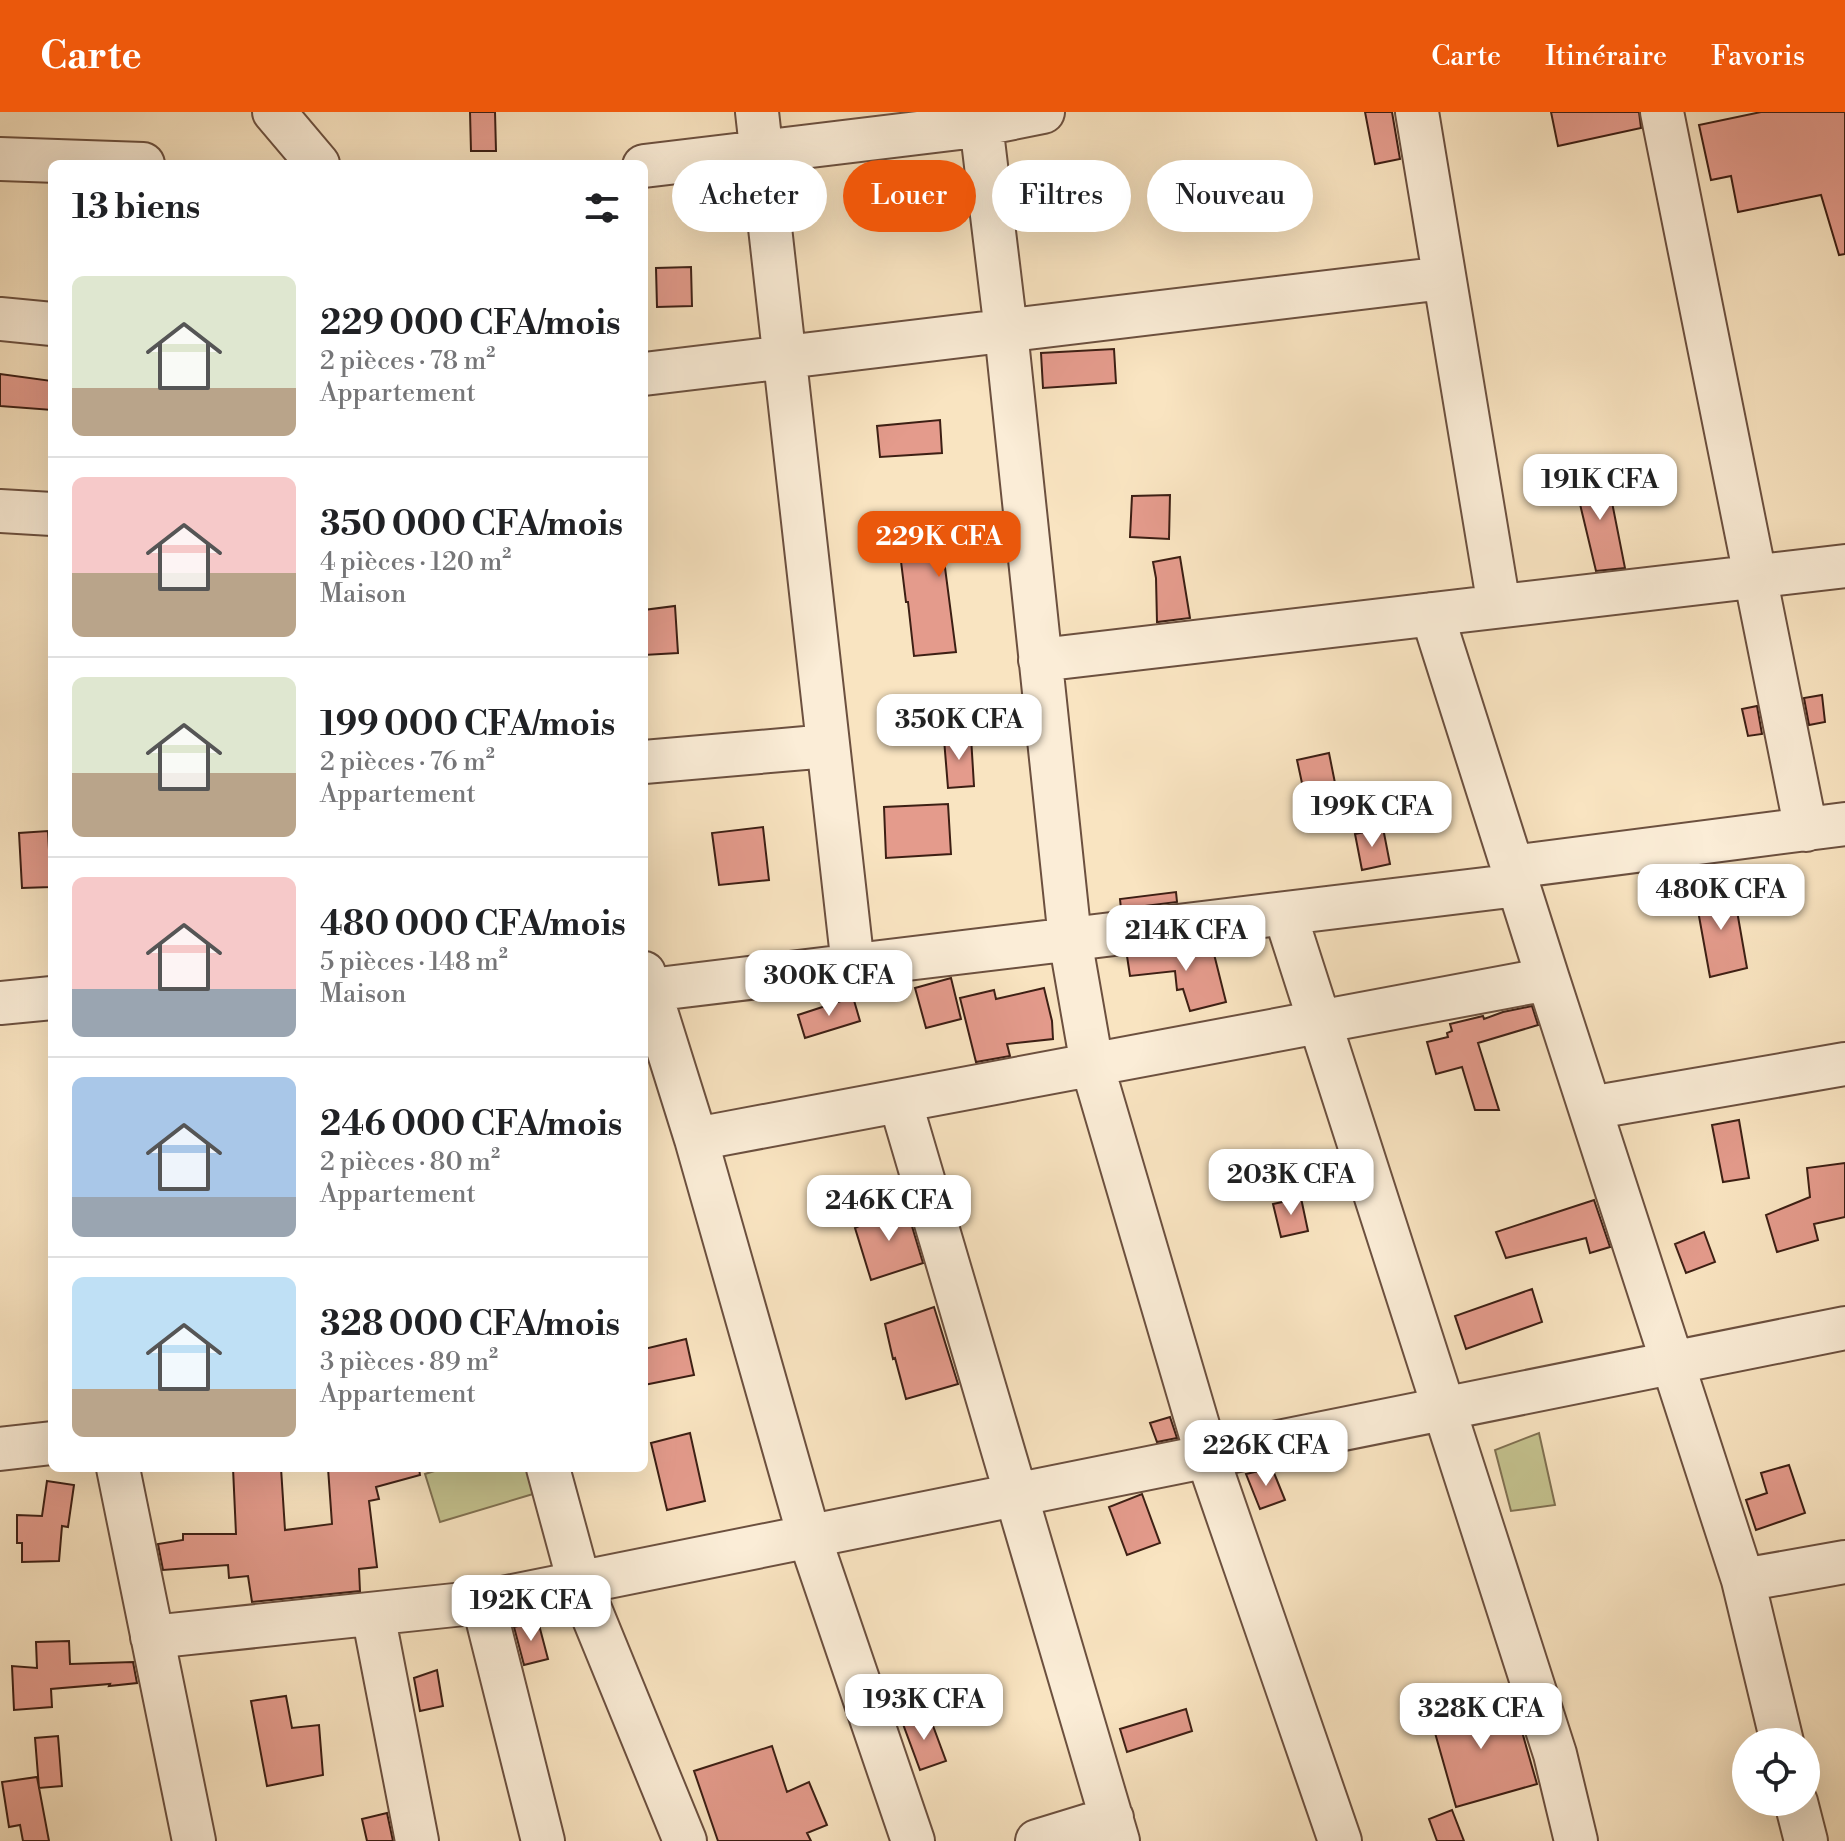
<!DOCTYPE html>
<html lang="fr">
<head>
<meta charset="utf-8">
<style>
  :root { --surface:#fff; --page:#f6f6f6; --text:#202124; --muted:#757577; --line:#e0e0e0; --accent:#ea580c }
  body { margin:0; font-family:"Libre Bodoni",serif; background:var(--page); color:var(--text); height:100vh; display:flex; flex-direction:column; font-size:30px; white-space:nowrap }
  * { box-sizing:border-box; margin:0 }
  p { font-size:26px; color:var(--muted) }
  .icon { flex:none; width:44px; height:44px; fill:none; stroke:currentColor; stroke-width:2; stroke-linecap:round; stroke-linejoin:round }
  .map { position:relative; flex:1; overflow:hidden }
  .details { position:absolute; left:48px; top:48px; width:600px; height:1312px; display:flex; flex-direction:column; background:var(--surface); border-radius:12px; box-shadow:0 8px 32px #0002 }
  .details>* { flex:none }
  .top-card { position:absolute; left:672px; top:48px; width:760px; height:72px; display:flex; gap:16px }
  .fabs { position:absolute; left:1732px; top:1616px; display:grid; gap:16px }
  .fabs a { display:grid; place-items:center; width:88px; height:88px; border-radius:50%; background:var(--surface); box-shadow:0 8px 32px #0002; font-size:40px }
  .price { position:absolute; translate:-50% -68px; padding:0 18px; border-radius:16px; background:#fff; color:#222; font-size:26px; line-height:52px; filter:drop-shadow(0 2px 4px #0008) }
  .price::after { content:''; position:absolute; left:50%; top:48px; width:24px; height:18px; margin-left:-12px; background:inherit; clip-path:polygon(0 0,100% 0,50% 100%) }
  .price.current { background:var(--accent); color:#fff }
  ul { padding:0; list-style:none }
  li { display:flex; align-items:center; gap:24px; height:200px; padding:0 24px }
  li+li { border-top:2px solid var(--line) }
  li span { display:grid; place-items:center; flex:none; width:224px; height:160px; border-radius:12px; color:#555 }
  li>.icon { margin-inline-start:auto }
  span .icon { width:96px; height:96px; fill:#fffc; stroke-width:1 }
  li b { font-size:34px }
  h2 { display:flex; justify-content:space-between; align-items:center; height:96px; padding:0 24px; font-size:34px }
  .pill { padding:0 28px; border-radius:36px; background:var(--surface); box-shadow:0 8px 32px #0002; font-size:28px; line-height:72px }
  .pill.current { background:var(--accent); color:#fff }
  header { display:flex; align-items:center; gap:48px; box-sizing:border-box; height:112px; padding:0 40px; background:var(--accent); color:#fff }
  header strong { font-size:38px }
  nav { display:flex; gap:44px; margin-inline-start:auto; font-size:28px }
  .map>svg:first-child { display:block }
  .green { fill:#c4c28e; stroke:#807051; stroke-width:2 }
  .building { fill:#e49b8c; stroke:#3d1f14; stroke-width:2 }
  .lines { fill:none; stroke-linecap:round; stroke-linejoin:round }
  .minor-casing { stroke:#6c503f; stroke-width:46 }
  .minor { stroke:#fbedd7; stroke-width:42 }
</style>
</head>
<body>
<header>
<strong>Carte</strong>
<nav><a>Carte</a><a>Itinéraire</a><a>Favoris</a></nav>
</header>
<div class="map">
<svg width="1845" height="1729" viewBox="0 0 1845 1729">
  <rect width="100%" height="100%" fill="#f9e4c1"/>
  <filter id="stains"><feTurbulence type="fractalNoise" baseFrequency=".0025" numOctaves="4"/><feColorMatrix values="0 0 0 0 .2 0 0 0 0 .09 0 0 0 0 .02 0 0 0 .5 -.17"/></filter>
  <radialGradient id="worn" r=".72"><stop offset=".6" stop-color="#630" stop-opacity="0"/><stop offset="1" stop-color="#630" stop-opacity=".3"/></radialGradient>
  <!-- green -->
  <path class="green" d="M1539,1321L1555,1393L1511,1399L1495,1338Z
    M444,1356H526L533,1382L440,1410L425,1362Z"/>
  <!-- building -->
  <path class="building" d="M470,0H495L496,39H471Z
    M1365,0H1392L1400,47L1375,52Z
    M1551,0H1639L1641,16L1558,34Z
    M1761,0H1845V142L1839,143L1821,83L1738,100L1731,64L1711,68L1699,13Z
    M691,155L692,194L657,195L656,156Z
    M1114,237L1116,271L1043,276L1041,241Z
    M0,262L52,269V298L0,294Z
    M940,308L942,341L880,345L877,314Z
    M1606,360L1625,456L1596,459L1574,367Z
    M1170,383L1169,427L1130,425L1132,384Z
    M993,404L995,447L944,448L956,540L914,544L908,490H906L898,425L944,420L943,416Z
    M1180,445L1190,506L1157,510L1156,466L1153,450Z
    M675,494L678,541L644,543V498Z
    M1822,583L1825,610L1809,613L1804,586Z
    M1757,594L1762,622L1748,624L1742,597Z
    M971,625L974,674L948,676L944,627Z
    M1329,641L1341,701L1310,708L1297,648Z
    M948,692L951,742L886,746L884,695Z
    M763,715L769,768L719,773L712,721Z
    M1383,716L1390,752L1362,758L1355,722Z
    M48,719L51,775L22,776L19,721Z
    M1733,776L1747,856L1710,865L1695,782Z
    M1176,780L1177,790L1121,797L1120,787Z
    M1212,834L1226,890L1190,899L1183,877L1177,878L1175,859L1130,864L1127,844Z
    M951,866L961,907L926,916L915,876Z
    M1044,876L1052,909L1053,927L1007,932L1010,944L976,950L960,886L994,878L996,887Z
    M853,885L860,909L805,926L798,903Z
    M1532,894L1538,913L1478,931L1499,998H1475L1462,955L1436,962L1427,930L1448,925L1447,921L1452,919L1450,912L1483,904L1484,907L1503,900Z
    M1739,1008L1749,1066L1723,1070L1712,1013Z
    M1845,1051V1105L1814,1112L1818,1128L1777,1140L1766,1103L1810,1085L1807,1056Z
    M1301,1086L1308,1119L1281,1125L1273,1092Z
    M1594,1088L1610,1135L1590,1141L1586,1126L1506,1146L1496,1120Z
    M905,1091L923,1151L871,1168L855,1116Z
    M1704,1120L1715,1150L1686,1161L1675,1132Z
    M1532,1177L1542,1210L1466,1237L1455,1204Z
    M934,1195L958,1272L906,1287L895,1246L893,1247L885,1212Z
    M686,1227L694,1263L644,1273V1237Z
    M1170,1305L1177,1326L1157,1330L1150,1311Z
    M690,1321L705,1389L667,1398L651,1331Z
    M1789,1353L1805,1401L1756,1418L1746,1388L1767,1381L1761,1361Z
    M233,1356H281L285,1418L332,1412L328,1356H419L420,1363L376,1375L379,1387L369,1389L377,1455L359,1457L360,1479L252,1490L248,1464L229,1466L228,1453L163,1458L158,1432L183,1428V1422H236Z
    M1272,1356L1285,1388L1260,1397L1246,1362Z
    M47,1369L74,1373L68,1415L62,1414L59,1449L22,1450V1431H17V1403L42,1404Z
    M1142,1382L1160,1431L1127,1443L1109,1395Z
    M538,1509L548,1547L524,1553L514,1515Z
    M69,1529L70,1552L133,1550L137,1571L109,1574L110,1572L51,1577L52,1595L14,1598L12,1554L37,1556L36,1530Z
    M437,1558L443,1594L420,1599L414,1566Z
    M1447,1577L1454,1610L1514,1592L1537,1672L1456,1695L1424,1582Z
    M286,1584L292,1616L319,1613L323,1663L267,1674L251,1589Z
    M1186,1597L1192,1619L1127,1640L1120,1617Z
    M929,1603L946,1649L920,1658L903,1612Z
    M58,1624L62,1674L39,1676L35,1626Z
    M772,1634L787,1680L809,1670L827,1713L807,1721L811,1729H718L694,1659Z
    M37,1665L49,1729H23L20,1713L9,1715L2,1670Z
    M1452,1698L1464,1729H1437L1429,1707Z
    M387,1701L393,1729H367L362,1707Z"/>
  <g class="lines">
    <!-- minor casing -->
    <g class="minor-casing">
      <path id="minor" d="M274,0L318,52
        M757,0L853,854
        M1417,0L1499,494
        M1662,0L1806,718
        M981,12L1006,219L1070,827L1092,953L1207,1344L1340,1729
        M0,47L143,52
        M644,54L968,15L1043,0
        M0,207L52,212
        M644,262L1444,166
        M0,399L52,402
        M1432,502L1548,867L1743,1468L1782,1630
        M1040,548L1845,454
        M644,650L828,634
        M1512,755L1845,712
        M1285,802L1555,1642L1576,1729
        M644,861L696,1027L809,1424L913,1729
        M650,878L1518,773
        M0,891L52,886
        M900,989L1118,1729
        M1590,996L1845,952
        M696,1027L1548,867
        M0,1337L52,1331
        M118,1356L194,1729
        M548,1356L579,1470L685,1729
        M1743,1468L1845,1450
        M483,1490L543,1729
        M373,1502L417,1729
        M152,1525L483,1490L1845,1216
        M1796,1690L1806,1729
        M1037,1729L1112,1706"/>
    </g>
    <!-- minor -->
    <use href="#minor" class="minor"/>
  </g>
  <rect width="100%" height="100%" filter="url(#stains)"/>
  <rect width="100%" height="100%" fill="url(#worn)"/>
</svg>
<div class="fabs">
<a><svg class="icon" aria-label="locate" viewBox="0 0 24 24"><circle cx="12" cy="12" r="6"/><path d="M12 2v4M12 18v4M2 12h4M18 12h4"/></svg></a>
</div>
<b class="price" style="left:1600px;top:410px">191K CFA</b>
<b class="price current" style="left:939px;top:467px">229K CFA</b>
<b class="price" style="left:959px;top:650px">350K CFA</b>
<b class="price" style="left:1372px;top:737px">199K CFA</b>
<b class="price" style="left:1721px;top:820px">480K CFA</b>
<b class="price" style="left:1186px;top:861px">214K CFA</b>
<b class="price" style="left:829px;top:906px">300K CFA</b>
<b class="price" style="left:1291px;top:1105px">203K CFA</b>
<b class="price" style="left:889px;top:1131px">246K CFA</b>
<b class="price" style="left:1266px;top:1376px">226K CFA</b>
<b class="price" style="left:531px;top:1531px">192K CFA</b>
<b class="price" style="left:924px;top:1630px">193K CFA</b>
<b class="price" style="left:1481px;top:1639px">328K CFA</b>
<div class="top-card">
<a class="pill">Acheter</a>
<a class="pill current">Louer</a>
<a class="pill">Filtres</a>
<a class="pill">Nouveau</a>
</div>
<section class="details">
<h2>13 biens<svg class="icon" aria-label="filters" viewBox="0 0 24 24"><path d="M4 7h16M4 17h16"/><circle cx="9" cy="7" r="2"/><circle cx="15" cy="17" r="2"/></svg></h2>
<ul>
<li><span style="background:linear-gradient(#dfe7d0 70%,#b9a48a 0)"><svg class="icon" aria-label="home" viewBox="0 0 24 24"><path d="M3 11l9-7 9 7M6 9v11h12V9"/></svg></span><div><b>229 000 CFA/mois</b><p>2 pièces · 78 m²</p><p>Appartement</p></div></li>
<li><span style="background:linear-gradient(#f6c9c9 60%,#b9a48a 0)"><svg class="icon" aria-label="home" viewBox="0 0 24 24"><path d="M3 11l9-7 9 7M6 9v11h12V9"/></svg></span><div><b>350 000 CFA/mois</b><p>4 pièces · 120 m²</p><p>Maison</p></div></li>
<li><span style="background:linear-gradient(#dfe7d0 60%,#b9a48a 0)"><svg class="icon" aria-label="home" viewBox="0 0 24 24"><path d="M3 11l9-7 9 7M6 9v11h12V9"/></svg></span><div><b>199 000 CFA/mois</b><p>2 pièces · 76 m²</p><p>Appartement</p></div></li>
<li><span style="background:linear-gradient(#f6c9c9 70%,#9aa5b1 0)"><svg class="icon" aria-label="home" viewBox="0 0 24 24"><path d="M3 11l9-7 9 7M6 9v11h12V9"/></svg></span><div><b>480 000 CFA/mois</b><p>5 pièces · 148 m²</p><p>Maison</p></div></li>
<li><span style="background:linear-gradient(#a9c7e8 75%,#9aa5b1 0)"><svg class="icon" aria-label="home" viewBox="0 0 24 24"><path d="M3 11l9-7 9 7M6 9v11h12V9"/></svg></span><div><b>246 000 CFA/mois</b><p>2 pièces · 80 m²</p><p>Appartement</p></div></li>
<li><span style="background:linear-gradient(#bfe0f5 70%,#b9a48a 0)"><svg class="icon" aria-label="home" viewBox="0 0 24 24"><path d="M3 11l9-7 9 7M6 9v11h12V9"/></svg></span><div><b>328 000 CFA/mois</b><p>3 pièces · 89 m²</p><p>Appartement</p></div></li>
</ul>
</section>
</div>
</body>
</html>
